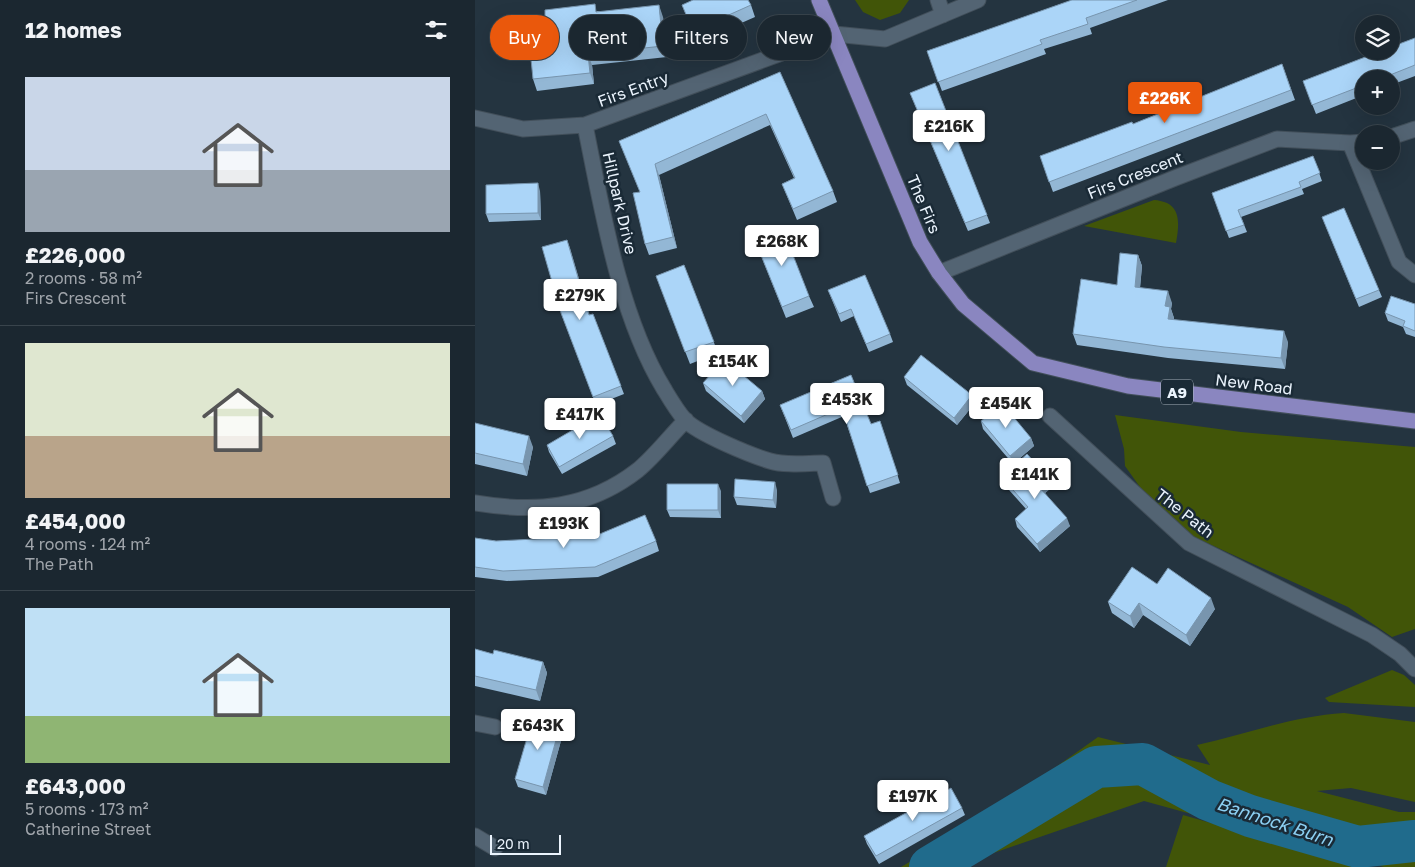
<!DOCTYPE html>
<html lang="en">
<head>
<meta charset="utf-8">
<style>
  :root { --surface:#1b2730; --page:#28333c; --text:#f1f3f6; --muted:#a0a5ab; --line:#39444c; --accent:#ea580c }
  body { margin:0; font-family:"Golos Text",sans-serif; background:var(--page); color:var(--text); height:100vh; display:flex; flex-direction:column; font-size:19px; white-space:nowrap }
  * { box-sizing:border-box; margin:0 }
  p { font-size:16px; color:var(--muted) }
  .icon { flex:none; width:28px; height:28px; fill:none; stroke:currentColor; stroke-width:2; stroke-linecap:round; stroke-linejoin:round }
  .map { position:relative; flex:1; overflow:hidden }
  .details { display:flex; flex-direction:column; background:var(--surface); width:475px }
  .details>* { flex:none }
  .top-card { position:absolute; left:15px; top:15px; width:475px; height:45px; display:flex; gap:10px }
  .controls { position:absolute; left:880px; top:15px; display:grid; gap:10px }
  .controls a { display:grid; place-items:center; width:45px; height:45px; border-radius:50%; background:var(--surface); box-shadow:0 5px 20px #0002,0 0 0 1px var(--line); font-size:25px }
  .scale { position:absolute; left:15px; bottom:12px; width:71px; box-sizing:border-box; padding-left:5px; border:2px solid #ebf4fd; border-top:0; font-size:14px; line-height:18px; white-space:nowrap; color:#ebf4fd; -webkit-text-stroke:4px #1a2a36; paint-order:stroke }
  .price { position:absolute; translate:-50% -42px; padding:0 11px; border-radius:5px; background:#fff; color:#222; font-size:16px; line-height:32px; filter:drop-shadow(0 1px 2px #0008) }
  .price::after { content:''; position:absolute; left:50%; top:30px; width:15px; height:11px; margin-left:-8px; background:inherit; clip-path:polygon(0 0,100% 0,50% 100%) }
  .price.active { background:var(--accent); color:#fff }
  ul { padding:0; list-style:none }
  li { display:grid; align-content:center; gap:10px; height:265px; padding:0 25px }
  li+li { border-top:1px solid var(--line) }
  li span { display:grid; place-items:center; height:155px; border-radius:0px; color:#555 }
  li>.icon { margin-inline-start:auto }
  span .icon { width:90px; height:90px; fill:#fffc; stroke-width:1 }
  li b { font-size:21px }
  h2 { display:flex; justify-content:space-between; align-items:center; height:60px; padding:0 25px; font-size:21px }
  .pill { padding:0 18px; border-radius:22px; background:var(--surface); box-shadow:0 5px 20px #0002,0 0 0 1px var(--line); font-size:18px; line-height:45px }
  .pill.active { background:var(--accent); color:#fff }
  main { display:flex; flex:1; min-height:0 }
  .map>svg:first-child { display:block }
  .green { fill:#415508 }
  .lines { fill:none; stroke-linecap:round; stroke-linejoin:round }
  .river { stroke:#206b8c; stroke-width:42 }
  .street-casing { stroke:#424f5a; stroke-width:17 }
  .primary-casing { stroke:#424f5a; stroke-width:17 }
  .street { stroke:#536473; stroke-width:15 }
  .primary { stroke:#8a86c0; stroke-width:15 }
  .wall { fill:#93b7d5 }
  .shaded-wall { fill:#7895ae }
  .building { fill:#abd5f8; stroke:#7895ae }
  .labels { text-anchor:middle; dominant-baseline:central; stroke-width:5; stroke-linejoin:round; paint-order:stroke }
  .shield { fill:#1a2a36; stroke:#acb7c1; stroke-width:1 }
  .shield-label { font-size:15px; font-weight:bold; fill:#ebf4fd }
  .street-label { font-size:16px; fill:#ebf4fd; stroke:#1a2a36 }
  .water-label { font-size:18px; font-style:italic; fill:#8cd0f3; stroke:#1a2a36 }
</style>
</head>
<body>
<main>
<section class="details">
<h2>12 homes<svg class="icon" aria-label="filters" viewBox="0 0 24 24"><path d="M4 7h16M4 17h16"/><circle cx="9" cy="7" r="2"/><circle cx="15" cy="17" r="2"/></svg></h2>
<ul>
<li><span style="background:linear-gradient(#c9d6e8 60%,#9aa5b1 0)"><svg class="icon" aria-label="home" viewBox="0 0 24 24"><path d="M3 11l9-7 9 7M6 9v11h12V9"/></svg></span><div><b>£226,000</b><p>2 rooms · 58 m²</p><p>Firs Crescent</p></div></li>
<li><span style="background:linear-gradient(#dfe7d0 60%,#b9a48a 0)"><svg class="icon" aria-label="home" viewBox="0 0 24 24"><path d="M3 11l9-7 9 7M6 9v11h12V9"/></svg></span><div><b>£454,000</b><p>4 rooms · 124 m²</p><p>The Path</p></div></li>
<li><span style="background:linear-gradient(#bfe0f5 70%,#8fb573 0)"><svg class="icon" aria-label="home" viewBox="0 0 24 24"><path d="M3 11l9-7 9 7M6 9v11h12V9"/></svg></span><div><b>£643,000</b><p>5 rooms · 173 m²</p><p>Catherine Street</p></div></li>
</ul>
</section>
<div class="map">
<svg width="940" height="867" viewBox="0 0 940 867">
  <rect width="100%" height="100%" fill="#243440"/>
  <!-- green -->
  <path class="green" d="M380,0H434L425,13L405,20L388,12Z
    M679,200C706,202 705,221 701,243L609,226Z
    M640,415L766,432L940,447V629L917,637L873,607L710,533L672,497L650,466L649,449Z
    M917,670L929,675L940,685V707L854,702L850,698Z
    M869,713L940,722V802L876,788L842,791L924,812H940V867H909L669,801L507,857L491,867H426L508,819L623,737L735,765L722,745C772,734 818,716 869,713Z
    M708,815L890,867H691Z"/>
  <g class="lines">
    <!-- river -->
    <path class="river" d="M455,867L621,767L668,764L734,800L775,816L883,847L940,841"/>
    <!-- street casing -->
    <g class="street-casing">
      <path id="street" d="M463,0L468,15
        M0,118L48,129L110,125L359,34L410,39L503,0
        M110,125C127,209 144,315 189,389C195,399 202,411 210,420C224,434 275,455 295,461C311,466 332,463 348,463L358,498
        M916,137L940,129
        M875,143L924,262L940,275
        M464,273L700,178L802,139L875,143L889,142
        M575,416L714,543L897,635L925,654L940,669
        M0,503C60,513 113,509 163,470C180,456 195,436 211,420
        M0,723L20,727
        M0,836L20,848"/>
    </g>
    <!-- primary casing -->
    <g class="primary-casing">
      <path id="primary" d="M344,0L445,242L464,273L488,304L558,363L653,386L940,421"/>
    </g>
    <!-- street -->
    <use href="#street" class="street"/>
    <!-- primary -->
    <use href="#primary" class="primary"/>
  </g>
  <!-- wall -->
  <path class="wall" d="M597,0H693L615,28L617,34L569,49L571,54L467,91L452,51Z
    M207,5H276L280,17L223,42Z
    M122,11L188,17L192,57L117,65L119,84L62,91L58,79Z
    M940,38V76L916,85V79H889V95L841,114L828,81Z
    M807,64L820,100L578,192L565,156L658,124Z
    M305,72L358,191L362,202L322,220L307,184L319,178L295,125L184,175L202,248L174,255L170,244L165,192L144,141Z
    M460,83L515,223L493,231L435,93Z
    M838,156L847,181L827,189L829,194L766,217L772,232L754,238L737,193Z
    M65,191L66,220L14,222L11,214Z
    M847,217L904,290L907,297L884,307Z
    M279,238L334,296L339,307L311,318Z
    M92,240L114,315L118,314L149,394L121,405L86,313Z
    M663,255L667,266L665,288L697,303L696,309L699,318V320L813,342L810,369L693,358L602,345L598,334L642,285Z
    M209,265L243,353L215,364L181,276Z
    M353,290L415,334L418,342L394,352L379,316L366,322Z
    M940,304V337L931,334L928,327L913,321L910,313Z
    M376,375L396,424L405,421L425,483L395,493L369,416L318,438L305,405Z
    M429,377L500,403L482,425L432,385Z
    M228,383L287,391L290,399L269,423L231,391Z
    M506,421L556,438L559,446L538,464L508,429Z
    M0,423L58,447L52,476L0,464Z
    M138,436L141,444L87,474L74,452L72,445Z
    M535,469L577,487L570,493L595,526L565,552L542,527L540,519L551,509L534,490L531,482L538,476Z
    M302,490L301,508L262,505L259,497Z
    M246,491V518L195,517L192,510Z
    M0,538L21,541H181L184,551L123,577L32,581L0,577Z
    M682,584L740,609L715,646L668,615L659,628L637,613L633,602Z
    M0,649L18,654L68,662L72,673L65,701L0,686Z
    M86,722L89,730L71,795L43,787L40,779Z
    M487,808L490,815L404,864L392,844L389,836Z"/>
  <!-- shaded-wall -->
  <path class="shaded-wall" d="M184,5L188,17L192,57L188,46Z
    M113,54L117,65L119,84L115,73Z
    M180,164L184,175L202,248L198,237Z
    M63,183L65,191L66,220L63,213Z
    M92,240L95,248L117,323L114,315Z
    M663,255L667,266L664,298L660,287Z
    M693,291L697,303L696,309L699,318L697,331L693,319L690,306Z
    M809,331L813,342L810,369L806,358Z
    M287,391L290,399L269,423L266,416Z
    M497,395L500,403L482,425L479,418Z
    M54,436L58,447L52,476L48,464Z
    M556,438L559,446L538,464L535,456Z
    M575,479L577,487L568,495L565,488Z
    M300,482L302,490L301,508L298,500Z
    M243,484L246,491V518L243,510Z
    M592,518L595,526L565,552L562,544Z
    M736,598L740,609L715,646L711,635Z
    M664,603L668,615L659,628L655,616Z
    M68,662L72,673L65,701L61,690Z
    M86,722L89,730L71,795L68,787Z"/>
  <!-- building -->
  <path class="building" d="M218,0H273L276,5L218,31L207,5Z
    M597,0H662L611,18L613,24L565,40L567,44L463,82L452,51Z
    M120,4L121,12L184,5L188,46L113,54L115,73L58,79L52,19L70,17V10Z
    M940,38V65L905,79H889V85L837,105L828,81L906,51H916V47Z
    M807,64L816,90L574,182L565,156L657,122L658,124Z
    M305,72L358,191L318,209L307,184L320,178L291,114L180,164L198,237L170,244L158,193L165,192L144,141Z
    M460,83L512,215L490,223L435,93Z
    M838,156L845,173L824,182L826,187L763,210L769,225L751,231L737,193Z
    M63,183V213L11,214V185Z
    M869,208L904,290L881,299L847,217Z
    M307,227L334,296L307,307L279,238Z
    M92,240L114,315L118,314L146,386L118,397L86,313L67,247Z
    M645,253L663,255L660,287L693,291L690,306L695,307L693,319L809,331L806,358L689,347L598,334L606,279L642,285Z
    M209,265L239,342L210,352L181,276Z
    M390,275L415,334L391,344L376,309L364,314L353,290Z
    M916,296L940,304V331L928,326L930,321L910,313Z
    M446,355L497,395L479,418L429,377Z
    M249,359L287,391L266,416L228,383Z
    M376,375L396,424L405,421L423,475L392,486L367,408L316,430L305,405Z
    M527,403L556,438L535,456L506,421Z
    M125,414L138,436L84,467L72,445Z
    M0,423L54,436L48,464L0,453Z
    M552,454L575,479L565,488L592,518L562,544L540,519L553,507L531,482L540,474L535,469Z
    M260,479L300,482L298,500L259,497Z
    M192,484H243V510H192Z
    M170,515L181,541L120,567L28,571L0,567V538L21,541L120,536Z
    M657,567L682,584L693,568L736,598L711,635L664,603L655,616L633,602Z
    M0,649L18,654L19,650L68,662L61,690L0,676Z
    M59,714L86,722L68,787L40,779Z
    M476,788L487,808L401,856L389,836Z"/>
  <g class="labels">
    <!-- shield labels -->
    <rect class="shield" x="686" y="379.5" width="32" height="25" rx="4"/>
    <g class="shield-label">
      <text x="702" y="392">A9</text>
    </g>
    <!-- street labels -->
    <g class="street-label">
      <text transform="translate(158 89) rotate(-20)">Firs Entry</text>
      <text transform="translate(660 175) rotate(-22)">Firs Crescent</text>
      <text transform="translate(145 203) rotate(77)">Hillpark Drive</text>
      <text transform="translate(449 204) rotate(67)">The Firs</text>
      <text transform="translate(779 384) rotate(7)">New Road</text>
      <text transform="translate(710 513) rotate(38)">The Path</text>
    </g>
    <!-- water labels -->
    <g class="water-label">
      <text transform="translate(800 821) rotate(18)">Bannock Burn</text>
    </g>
  </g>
</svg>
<div class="controls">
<a><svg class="icon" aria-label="layers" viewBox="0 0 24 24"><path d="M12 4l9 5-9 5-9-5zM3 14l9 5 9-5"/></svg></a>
<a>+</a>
<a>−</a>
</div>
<div class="scale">20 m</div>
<b class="price active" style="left:690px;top:124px">£226K</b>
<b class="price" style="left:474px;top:152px">£216K</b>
<b class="price" style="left:307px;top:267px">£268K</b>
<b class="price" style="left:105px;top:321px">£279K</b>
<b class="price" style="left:258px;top:387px">£154K</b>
<b class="price" style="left:372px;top:425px">£453K</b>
<b class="price" style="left:531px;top:429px">£454K</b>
<b class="price" style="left:105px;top:440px">£417K</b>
<b class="price" style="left:560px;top:500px">£141K</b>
<b class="price" style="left:89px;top:549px">£193K</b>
<b class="price" style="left:63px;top:751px">£643K</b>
<b class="price" style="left:438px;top:822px">£197K</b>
<div class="top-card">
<a class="pill active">Buy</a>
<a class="pill">Rent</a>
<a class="pill">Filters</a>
<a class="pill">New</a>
</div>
</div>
</main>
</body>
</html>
